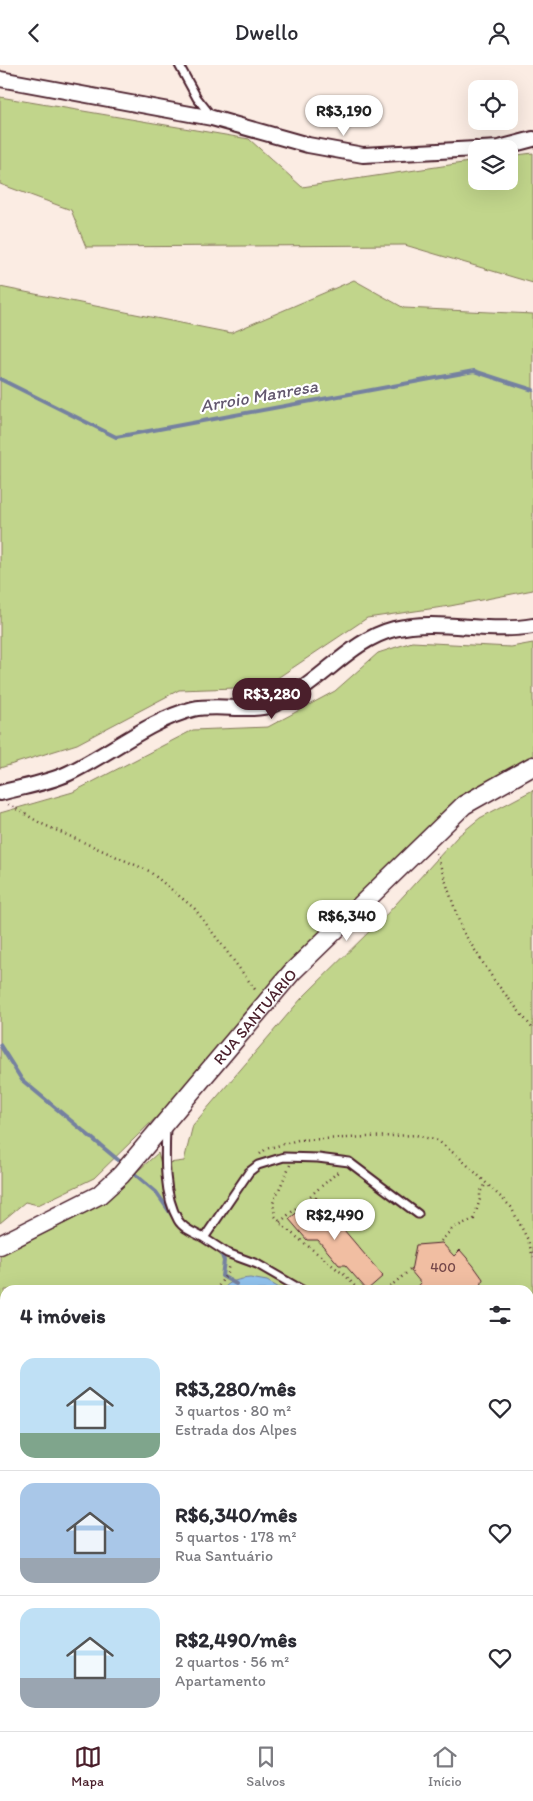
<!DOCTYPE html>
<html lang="pt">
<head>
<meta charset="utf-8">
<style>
  :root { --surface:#fff; --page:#f7f7f7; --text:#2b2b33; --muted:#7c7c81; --line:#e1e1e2; --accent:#4a1f2b }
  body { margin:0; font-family:Itim,sans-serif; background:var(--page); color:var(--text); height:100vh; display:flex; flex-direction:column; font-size:19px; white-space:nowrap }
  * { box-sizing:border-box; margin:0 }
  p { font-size:16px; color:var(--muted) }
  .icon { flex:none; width:28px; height:28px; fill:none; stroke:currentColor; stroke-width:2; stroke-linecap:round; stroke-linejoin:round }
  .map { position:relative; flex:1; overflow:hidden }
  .panel { position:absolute; left:0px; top:1220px; width:534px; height:446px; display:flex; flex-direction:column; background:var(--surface); border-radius:15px 15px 0 0; box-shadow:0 5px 20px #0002 }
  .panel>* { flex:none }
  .controls { position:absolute; left:468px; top:15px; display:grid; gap:10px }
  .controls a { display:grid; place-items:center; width:50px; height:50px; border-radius:10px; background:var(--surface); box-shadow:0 5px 20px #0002; font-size:25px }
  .price { position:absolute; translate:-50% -42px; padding:0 11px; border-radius:18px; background:#fff; color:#222; font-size:16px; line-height:32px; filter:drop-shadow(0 1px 2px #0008) }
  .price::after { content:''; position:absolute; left:50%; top:30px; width:15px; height:11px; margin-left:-8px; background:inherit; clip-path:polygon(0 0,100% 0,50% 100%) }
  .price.selected { background:var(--accent); color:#fff }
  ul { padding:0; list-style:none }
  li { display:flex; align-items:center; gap:15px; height:125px; padding:0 20px }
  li+li { border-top:1px solid var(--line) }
  li span { display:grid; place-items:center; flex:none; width:140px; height:100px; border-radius:15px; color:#555 }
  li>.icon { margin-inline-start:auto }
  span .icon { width:60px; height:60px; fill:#fffc; stroke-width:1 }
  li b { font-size:21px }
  h2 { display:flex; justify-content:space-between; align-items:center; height:60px; padding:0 20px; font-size:21px }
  header { display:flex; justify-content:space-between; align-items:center; height:65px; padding:0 20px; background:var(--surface); font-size:22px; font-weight:600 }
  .tab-bar { display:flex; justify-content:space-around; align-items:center; height:70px; border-top:1px solid var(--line); background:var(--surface); font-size:14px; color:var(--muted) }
  .tab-bar a { display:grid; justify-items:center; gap:2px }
  .tab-bar .selected { color:var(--accent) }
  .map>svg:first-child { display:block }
  .green { fill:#c1d58b; stroke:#867a5b }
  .water { fill:#91c3ee; stroke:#7581a0 }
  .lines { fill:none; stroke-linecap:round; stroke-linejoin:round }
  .stream { stroke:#7581a0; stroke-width:4 }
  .building { fill:#f1bea2; stroke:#4a1f2b }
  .service-casing { stroke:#4a1f2b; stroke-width:11 }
  .minor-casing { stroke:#4a1f2b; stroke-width:18 }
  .tertiary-casing { stroke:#4a1f2b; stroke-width:21 }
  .path { stroke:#4a1f2b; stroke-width:2.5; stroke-dasharray:1 4; stroke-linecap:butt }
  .service { stroke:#fff; stroke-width:7 }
  .minor { stroke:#fff; stroke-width:14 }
  .tertiary { stroke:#fff; stroke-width:18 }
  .labels { text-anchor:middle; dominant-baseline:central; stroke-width:4.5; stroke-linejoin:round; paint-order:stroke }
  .number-label { font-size:14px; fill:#744749 }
  .street-label { font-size:16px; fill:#4a1f2b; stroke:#fff }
  .water-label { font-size:18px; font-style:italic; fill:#63586f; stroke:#fff }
</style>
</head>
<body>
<header><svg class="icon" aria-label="back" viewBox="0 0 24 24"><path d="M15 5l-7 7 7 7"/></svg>Dwello<svg class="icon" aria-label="person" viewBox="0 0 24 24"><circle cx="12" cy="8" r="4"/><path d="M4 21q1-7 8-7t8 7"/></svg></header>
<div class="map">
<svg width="533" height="1666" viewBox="0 0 533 1666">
  <rect width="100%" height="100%" fill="#fbece3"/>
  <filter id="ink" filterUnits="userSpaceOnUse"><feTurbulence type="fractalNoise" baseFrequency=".02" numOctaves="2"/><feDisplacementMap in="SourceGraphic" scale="10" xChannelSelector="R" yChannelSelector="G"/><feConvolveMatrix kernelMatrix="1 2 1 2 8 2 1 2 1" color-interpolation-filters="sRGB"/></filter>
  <g filter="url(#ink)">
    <!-- green -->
    <path class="green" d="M0,32L249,74L302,122L476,96V116H509V91L533,88V218L405,180L86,182L71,145L0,119Z
      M354,215L404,243L533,249V525L450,541L367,553L264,622L179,625L77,679L0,703V222L231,268Z
      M412,577L511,582L533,578V691L463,729L276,914L174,1035L94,1113L38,1140L25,1137L0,1158V748L73,727L193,665L268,662L335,626L378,588Z
      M533,725V1666H0V1473L5,1475V1661H529V1225H5V1451L0,1449V1191L97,1142L158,1088L161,1099L184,1096L193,1060L301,934L385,851L458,771L480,753Z"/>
    <!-- water -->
    <path class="water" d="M250,1213L267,1216L283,1225H223C228,1216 240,1214 250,1213Z"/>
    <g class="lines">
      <!-- stream -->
      <path class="stream" d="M0,314L116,372L474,306L533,325
        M0,980L22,1015L123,1099
        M130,1105L156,1127L174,1153
        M220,1184L224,1196L222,1211L236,1219
        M2,1570L5,1572
        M73,1661L78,1666"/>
    </g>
    <!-- building -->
    <path class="building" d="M316,1132L383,1211L367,1225L345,1200H339L318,1175H307L289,1154Z
      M442,1178L454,1191L460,1185L473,1200L483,1214L480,1225H415L421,1218L411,1206L416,1180Z"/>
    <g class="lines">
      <!-- service casing -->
      <g class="service-casing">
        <path id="service" d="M179,0L197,33L212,52
          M166,1062C165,1091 163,1129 178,1155C183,1164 195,1168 204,1173L249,1107L258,1100L284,1092L318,1093L349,1097L418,1149
          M204,1173L227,1188L257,1199L302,1225
          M0,1465L5,1467"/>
      </g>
      <!-- minor casing -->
      <g class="minor-casing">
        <path id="minor" d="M0,14L212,53L308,80L363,90L476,84
          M481,84L499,83L533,74
          M0,728C22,722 48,718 69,708C109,689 150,655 193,644C216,639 252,647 272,640C318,623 347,576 394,564C439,553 487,569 533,561"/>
      </g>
      <!-- tertiary casing -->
      <g class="tertiary-casing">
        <g id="tertiary">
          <path id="s1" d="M0,1180L99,1130L121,1110L292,907L464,740L533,701"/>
        </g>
      </g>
      <!-- path -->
      <path class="path" d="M8,739L42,759L149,806L195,844L257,927
        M436,788L462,865L494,915L533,964
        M260,1089L266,1084L298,1075L416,1070L438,1076L460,1093L511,1142L528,1175L533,1192
        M290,1100L273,1138L275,1151L284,1162L347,1212L358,1225
        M280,1157L339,1106
        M441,1176L453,1163L474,1154L480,1134V1127L486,1119
        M368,1224L369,1225
        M216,1225L227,1208L229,1199
        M386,1225L410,1205
        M529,1246L533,1235
        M529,1334L533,1332
        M0,1603L5,1596"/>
      <!-- service -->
      <use href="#service" class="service"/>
      <!-- minor -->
      <use href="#minor" class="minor"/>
      <!-- tertiary -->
      <use href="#tertiary" class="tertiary"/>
    </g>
  </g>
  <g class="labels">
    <!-- number labels -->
    <g class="number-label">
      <text x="443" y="1202">400</text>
    </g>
    <!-- street labels -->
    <g class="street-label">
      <text stroke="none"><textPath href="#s1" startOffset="348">RUA SANTUÁRIO</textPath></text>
    </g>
    <!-- water labels -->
    <g class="water-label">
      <text transform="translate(259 331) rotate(-10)">Arroio Manresa</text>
    </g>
  </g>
</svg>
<div class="controls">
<a><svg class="icon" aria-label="locate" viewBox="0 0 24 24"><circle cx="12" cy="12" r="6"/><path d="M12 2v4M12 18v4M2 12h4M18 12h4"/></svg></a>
<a><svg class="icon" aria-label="layers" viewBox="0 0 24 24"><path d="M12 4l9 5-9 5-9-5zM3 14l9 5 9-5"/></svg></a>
</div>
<b class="price" style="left:344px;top:72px">R$3,190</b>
<b class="price selected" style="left:272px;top:655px">R$3,280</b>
<b class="price" style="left:347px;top:877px">R$6,340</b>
<b class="price" style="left:335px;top:1176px">R$2,490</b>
<section class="panel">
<h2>4 imóveis<svg class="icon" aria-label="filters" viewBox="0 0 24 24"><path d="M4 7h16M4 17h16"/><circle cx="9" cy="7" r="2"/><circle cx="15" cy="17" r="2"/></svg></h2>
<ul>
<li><span style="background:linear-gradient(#bfe0f5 75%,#7fa58c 0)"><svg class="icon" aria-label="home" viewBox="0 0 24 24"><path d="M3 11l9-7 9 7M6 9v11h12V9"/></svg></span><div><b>R$3,280/mês</b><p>3 quartos · 80 m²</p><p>Estrada dos Alpes</p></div><svg class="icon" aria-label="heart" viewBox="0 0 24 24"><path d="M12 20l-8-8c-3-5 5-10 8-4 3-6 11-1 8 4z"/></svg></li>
<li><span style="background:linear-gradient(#a9c7e8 75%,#9aa5b1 0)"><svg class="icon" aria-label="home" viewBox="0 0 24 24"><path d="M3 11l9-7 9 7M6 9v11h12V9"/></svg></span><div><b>R$6,340/mês</b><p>5 quartos · 178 m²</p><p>Rua Santuário</p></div><svg class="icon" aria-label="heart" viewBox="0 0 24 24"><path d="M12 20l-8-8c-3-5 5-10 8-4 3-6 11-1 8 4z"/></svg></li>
<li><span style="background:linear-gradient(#bfe0f5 70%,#9aa5b1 0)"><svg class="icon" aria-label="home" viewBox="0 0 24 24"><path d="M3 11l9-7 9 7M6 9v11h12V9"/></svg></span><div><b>R$2,490/mês</b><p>2 quartos · 56 m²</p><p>Apartamento</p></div><svg class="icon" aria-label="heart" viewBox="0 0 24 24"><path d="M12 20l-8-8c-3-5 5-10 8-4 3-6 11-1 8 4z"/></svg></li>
</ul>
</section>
</div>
<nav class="tab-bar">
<a class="selected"><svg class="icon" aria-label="map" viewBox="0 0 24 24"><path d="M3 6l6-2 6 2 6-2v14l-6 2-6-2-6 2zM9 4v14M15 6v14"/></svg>Mapa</a>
<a><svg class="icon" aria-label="saved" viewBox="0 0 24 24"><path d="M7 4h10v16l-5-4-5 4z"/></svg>Salvos</a>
<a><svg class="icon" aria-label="home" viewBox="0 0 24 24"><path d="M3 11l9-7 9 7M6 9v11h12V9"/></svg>Início</a>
</nav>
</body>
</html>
